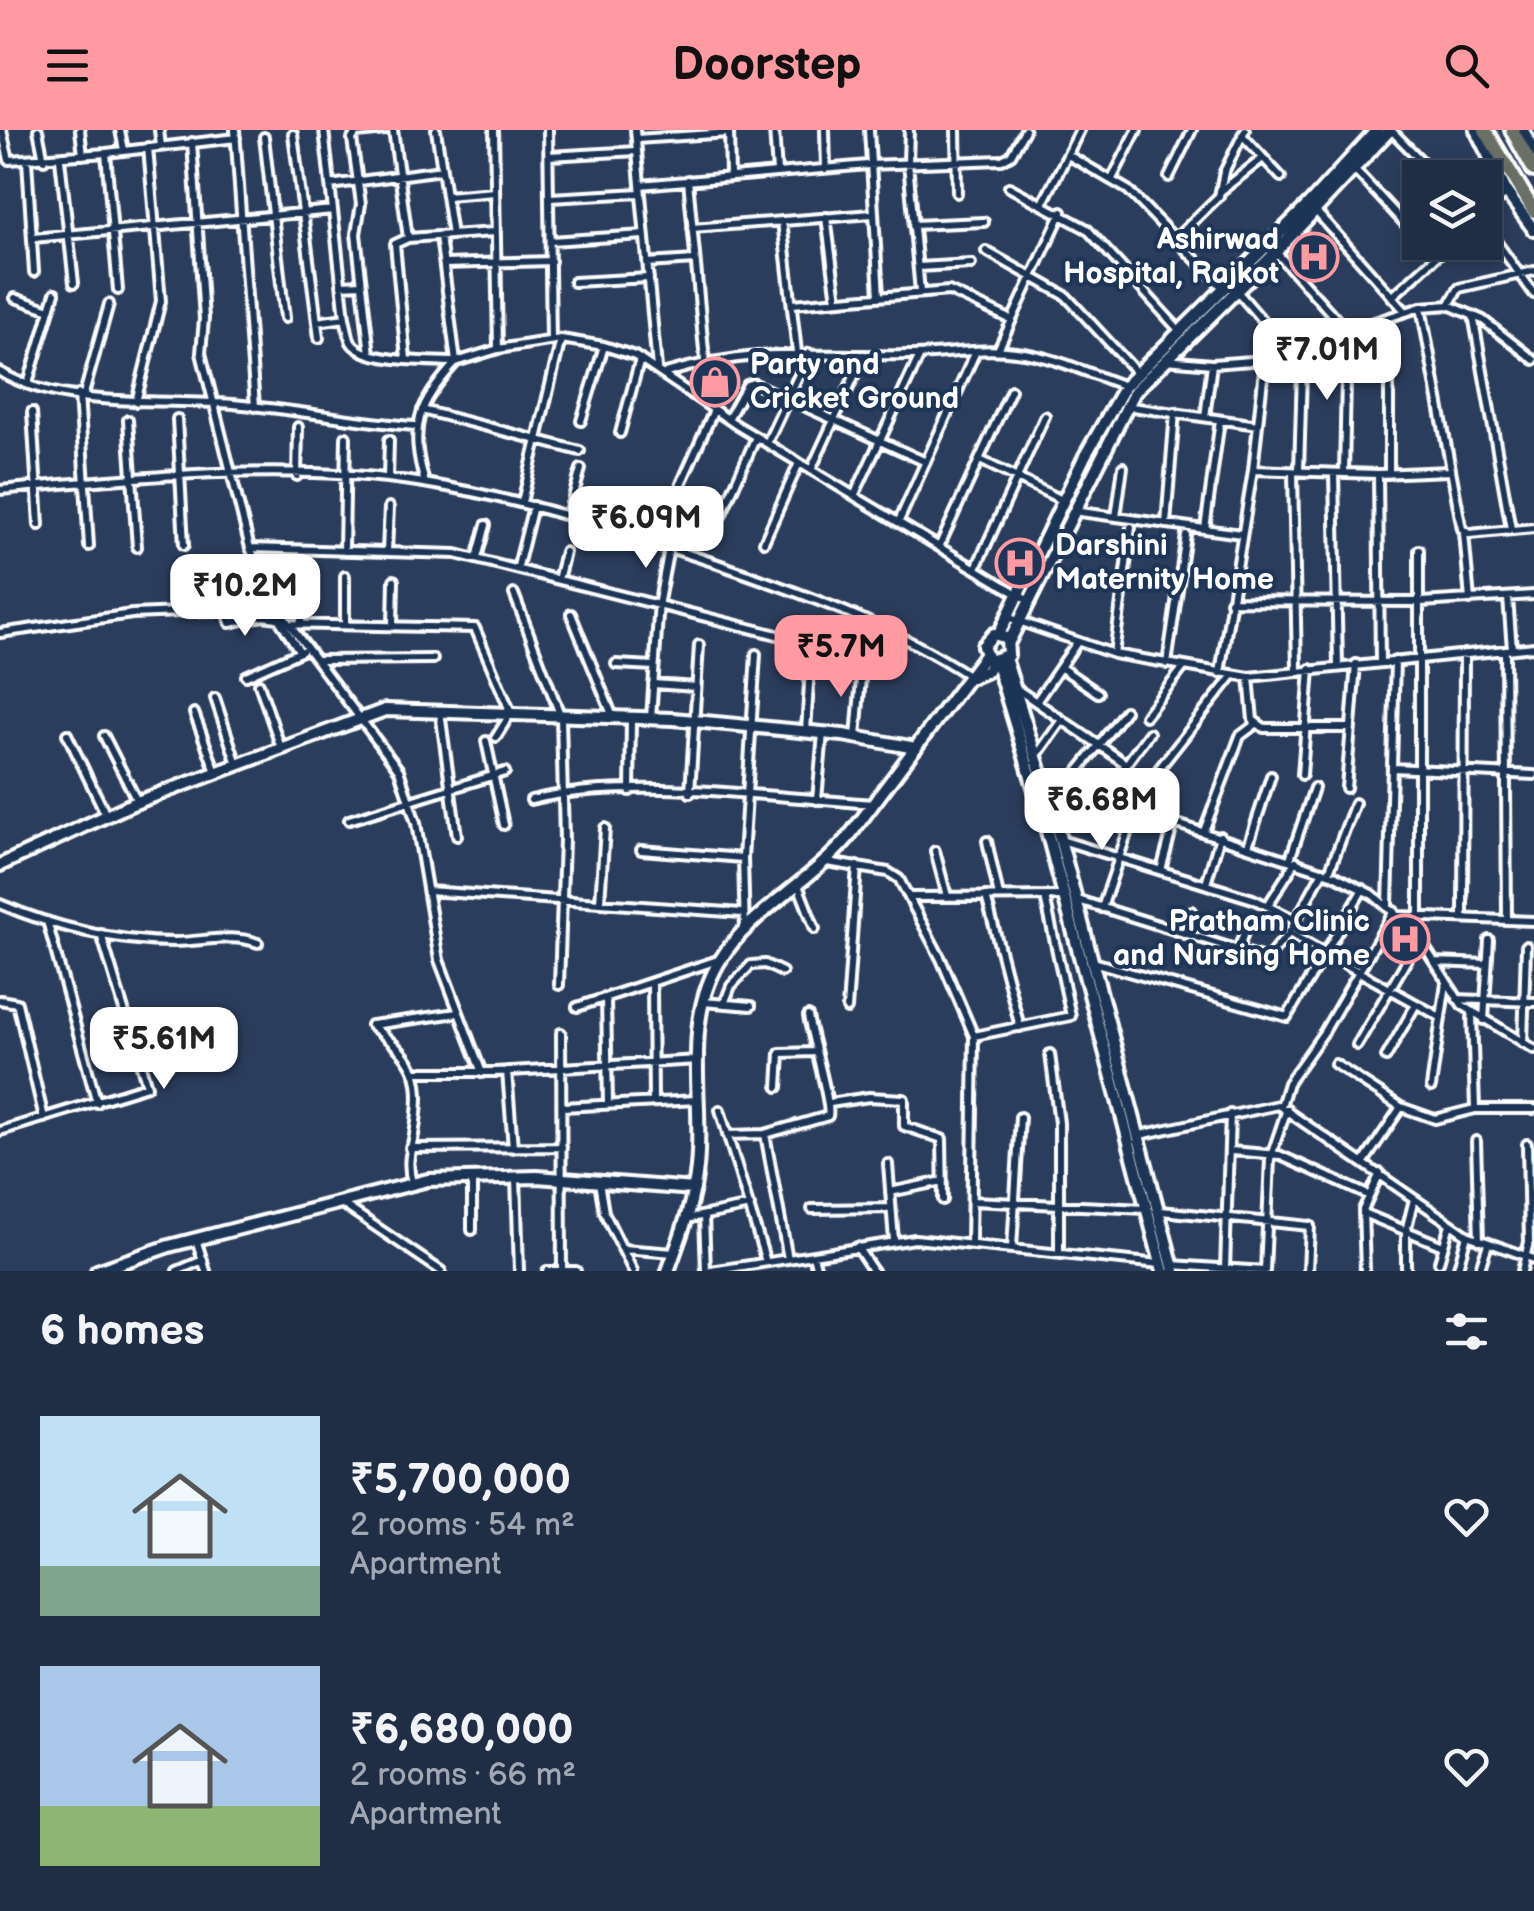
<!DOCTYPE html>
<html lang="en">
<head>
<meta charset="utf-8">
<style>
  :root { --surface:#202e45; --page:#28364c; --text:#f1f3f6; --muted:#a2a8b3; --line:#3d4a5e; --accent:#ff9aa2 }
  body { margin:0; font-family:"Balsamiq Sans",sans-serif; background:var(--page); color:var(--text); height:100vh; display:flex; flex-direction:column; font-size:38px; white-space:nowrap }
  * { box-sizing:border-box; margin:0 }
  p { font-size:32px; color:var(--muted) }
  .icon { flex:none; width:55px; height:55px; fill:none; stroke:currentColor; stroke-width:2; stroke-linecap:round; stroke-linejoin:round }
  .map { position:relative; height:1141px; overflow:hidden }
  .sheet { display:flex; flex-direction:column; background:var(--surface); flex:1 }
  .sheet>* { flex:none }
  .controls { position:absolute; left:1402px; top:30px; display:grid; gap:20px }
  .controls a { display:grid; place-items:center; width:100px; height:100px; border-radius:0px; background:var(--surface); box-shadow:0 5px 15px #0003,0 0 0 2px var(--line); font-size:50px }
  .price { position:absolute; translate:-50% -85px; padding:0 22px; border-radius:20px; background:#fff; color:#222; font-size:32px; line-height:65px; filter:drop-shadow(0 2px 5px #0008) }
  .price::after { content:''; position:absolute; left:50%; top:60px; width:30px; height:22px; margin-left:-15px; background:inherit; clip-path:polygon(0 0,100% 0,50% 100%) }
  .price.selected { background:var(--accent); color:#111 }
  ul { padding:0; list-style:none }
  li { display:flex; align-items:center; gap:30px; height:250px; padding:0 40px }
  li span { display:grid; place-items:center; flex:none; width:280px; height:200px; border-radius:0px; color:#555 }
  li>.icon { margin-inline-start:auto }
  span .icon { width:120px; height:120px; fill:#fffc; stroke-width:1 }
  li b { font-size:42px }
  h2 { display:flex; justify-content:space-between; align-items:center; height:120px; padding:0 40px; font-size:42px }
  header { display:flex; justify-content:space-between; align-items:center; height:130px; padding:0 40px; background:var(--accent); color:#111; font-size:45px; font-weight:800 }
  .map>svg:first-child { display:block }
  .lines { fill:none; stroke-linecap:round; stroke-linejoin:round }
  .street-casing { stroke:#fff; stroke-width:14 }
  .secondary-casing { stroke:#fff; stroke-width:18 }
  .highway-casing { stroke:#fff; stroke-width:20 }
  .street { stroke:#1d3557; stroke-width:6 }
  .secondary { stroke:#1d3557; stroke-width:10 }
  .highway { stroke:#6b7065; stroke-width:12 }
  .labels { text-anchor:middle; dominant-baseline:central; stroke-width:8; stroke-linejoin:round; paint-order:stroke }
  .poi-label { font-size:30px; font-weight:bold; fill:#fff; stroke:#1d3557; text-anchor:end }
</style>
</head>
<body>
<header><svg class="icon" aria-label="menu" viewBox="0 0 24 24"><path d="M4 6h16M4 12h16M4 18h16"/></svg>Doorstep<svg class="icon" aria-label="search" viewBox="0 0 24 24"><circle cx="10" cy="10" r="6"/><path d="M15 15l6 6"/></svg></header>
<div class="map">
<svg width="1534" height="1141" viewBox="0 0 1534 1141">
  <rect width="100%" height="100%" fill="#2b3d5c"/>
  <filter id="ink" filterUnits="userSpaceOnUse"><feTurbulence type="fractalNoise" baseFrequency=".01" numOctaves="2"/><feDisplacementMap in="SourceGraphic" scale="20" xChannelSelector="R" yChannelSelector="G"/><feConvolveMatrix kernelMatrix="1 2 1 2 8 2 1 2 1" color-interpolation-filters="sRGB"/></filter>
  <g filter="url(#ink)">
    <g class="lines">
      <!-- street casing -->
      <g class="street-casing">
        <path id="street" d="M2,0L9,30L106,23
          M38,0L44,30
          M80,0L83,25
          M120,0L124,20
          M159,0L161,16
          M235,0L255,277
          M324,0L345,188C347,195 348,206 351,212C363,233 434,231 456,232L440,106
          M393,0L408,108
          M436,0L452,105
          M494,0L498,219
          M548,0L551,210
          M635,0L657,238
          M774,0L777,42
          M825,0L826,39
          M869,0L879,166
          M909,0L908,33L920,162
          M956,0L957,63
          M1391,0L1438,48
          M729,2L730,46
          M293,4L319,208
          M1242,5L1281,47
          M264,7L285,188
          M636,9L729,3
          M192,12L204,189L201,223L250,418L277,478L399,640L416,693L439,830L482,943
          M1068,25L1128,60L1223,158
          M549,26L637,21
          M60,29L74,153
          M27,30L34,142
          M1355,40L1420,110
          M1169,47L1192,0
          M1112,49L1137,0
          M688,50L705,231
          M330,55L442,40
          M640,55L868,35L1002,30L1011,25L1025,0
          M1009,57L1087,99L1179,200
          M1221,61L1263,28
          M446,66L495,62
          M550,68L640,63
          M1043,73L1080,0
          M1313,78L1405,181
          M1485,82L1506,64
          M826,87L837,170
          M782,91L797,222
          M913,95L984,92
          M692,98L872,84
          M1493,107L1534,164
          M33,108L333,80
          M1176,108L1219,66L1224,42L1245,0
          M550,111L644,105
          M1422,112L1436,127
          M986,121L1066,166L1139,245
          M1276,122L1347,201L1344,343
          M647,133L695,130
          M444,134L551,131
          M918,137L971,134
          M574,152L649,148
          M341,155L361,154
          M118,160L106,23L236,8
          M1237,161L1279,210L1347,201L1421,177L1449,175L1483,190L1534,230
          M1392,167L1452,112
          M15,168L50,180
          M792,174L949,161L1010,189
          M1449,175L1459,158L1534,141
          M1421,177L1462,399L1469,404L1534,398
          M1473,185L1511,399
          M317,192L345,188
          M998,220L1062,82
          M370,224L356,104L361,74L352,9L356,3L386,0
          M406,229L395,114L408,108L494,102
          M1166,230L1212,234L1265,230
          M1346,235L1383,237L1389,242V344
          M0,242C66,280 160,268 233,274C294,279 354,292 415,296
          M666,243C757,216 816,227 908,225C944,225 980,217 1016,222C1053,226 1090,244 1125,256
          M28,253L55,163
          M79,264L89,416
          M84,264L109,174
          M136,272L161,171L148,17
          M1125,276L1258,295
          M422,280L580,321
          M32,282L39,395
          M1205,287L1212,234
          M177,289L184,415
          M728,289L747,255L753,253L926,332
          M128,290L137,417
          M581,291L604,216
          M620,303L640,229
          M767,313L809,223
          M980,330L1064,371
          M811,340L864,225
          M1253,340L1378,344L1449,341
          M1299,341L1303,208
          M1293,342L1297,540
          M1334,343L1338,535
          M1378,344L1380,532
          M297,346L298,297
          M388,348L389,310
          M425,353C409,296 417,276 456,232L498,219L561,209L604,216L635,226L738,296L1029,471
          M0,360C135,347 289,331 424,353C524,369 619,401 715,433C804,464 892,495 971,547
          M855,364L920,225
          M676,365L714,280
          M522,372L561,209
          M1073,381L1241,404
          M568,385L581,339
          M721,386L756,307
          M1116,387L1123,337
          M899,391L976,221
          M1166,394L1175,282
          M1205,399L1220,290
          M620,401L623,370
          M1464,403L1470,470
          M764,412L799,333
          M940,415L1011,260
          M250,418L456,424L801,511
          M344,421L346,307
          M387,421L389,377
          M477,428L486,395
          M518,436L533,376
          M976,438L1045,286
          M345,446V493
          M559,446L565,422
          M514,464L561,587L564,710L559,855
          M1508,468L1512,519
          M1230,471L1421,472L1534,465
          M226,480L230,493L263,486L278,488L300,522
          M571,484L613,587
          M1007,487L1114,524L1249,547L1534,517
          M301,492L302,445
          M282,494L475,498L511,583L496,607
          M393,494L394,450
          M0,503L132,484L277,478
          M1505,521L1507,789
          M1114,524L1131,397
          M319,530L433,529
          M616,534L654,536
          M1167,534L1186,405
          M1060,537L1098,563
          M1220,543L1253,340L1265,230L1274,208
          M246,546L302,521
          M1249,547L1253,590L1264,598H1351
          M259,554L281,618
          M653,554L696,557
          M1017,559L1099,615L1125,581
          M215,568L237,634
          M1036,572L1076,514
          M440,582L457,706
          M194,583L216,642
          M1145,586L1184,537
          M651,588L659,471L669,418
          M806,601L810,538
          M67,604L106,685
          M104,606L137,671
          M856,607L862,536
          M486,611L504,695
          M1037,625L1062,590
          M1393,638L1534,645
          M1302,645L1310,539
          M1114,651L1149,603
          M1346,658L1356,534
          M630,661L631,589
          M690,663L699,515
          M531,670C630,646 769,667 873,674
          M817,670L823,603
          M1052,674L1099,615L1126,634
          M1128,678L1233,545
          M349,690L505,642
          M1044,690L1128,678L1334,745L1373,765L1414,800L1462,875L1534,919
          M1204,701L1240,606L1256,594
          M1061,710L1253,769L1296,790
          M987,711L999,766
          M1248,716L1271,646
          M641,720L743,728
          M935,721L947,766
          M1290,729L1314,658
          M827,732L888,742L899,749L941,829L974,906L971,1114
          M1161,740L1174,692
          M1329,742L1355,673
          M1206,754L1220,706
          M798,755L815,799
          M428,761L742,783
          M986,766L1020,897
          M910,767L1064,766
          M1078,770L1267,829L1289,803L1323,741
          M600,772L605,698
          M0,774C53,797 116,812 174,812C203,812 231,803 258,813
          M1268,775L1296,731
          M1388,775L1395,531
          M1102,778L1135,680
          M1400,786L1534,791
          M1419,786V420
          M1463,788L1464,524
          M47,791L97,973
          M745,802L743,728L756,524
          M1289,803L1440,887
          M1185,804L1192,781
          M1238,820L1247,794
          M1093,832L1287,887L1363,759
          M1435,832L1487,834
          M652,853L653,972
          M606,868L608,974
          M1457,869L1534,872
          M0,870L17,873L44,988
          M703,872L751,876
          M724,874L731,856L751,835L765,834L782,842
          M577,877L718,830
          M847,879L857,736
          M1472,884L1475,979
          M1484,890L1489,810
          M371,895C417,931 424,945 414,1005C410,1023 407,1035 412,1053
          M372,895L457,883
          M561,903L562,1138
          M974,906L1071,886L1045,767
          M1523,913L1526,816
          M1357,915L1420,808
          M1050,924L1059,993V1122
          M1386,927L1415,876
          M1335,934L1401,977L1435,989L1475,979H1534
          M507,941L513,1018
          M416,942H494L698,930
          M778,957L780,923L815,922
          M1431,957L1446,853
          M830,973L869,967L904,969V996L942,1009L943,1070
          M1281,976L1288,953L1324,902L1394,781
          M562,977L697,970
          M720,980L766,1132
          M0,1001L147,956L101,804
          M765,1004L788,1129
          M727,1005L765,1004L828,986C832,975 811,905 808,886
          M1140,1005L1278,975L1467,1105L1534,1129
          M1476,1011L1479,1110
          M410,1018L562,1017
          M1231,1021L1279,1025L1368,1065
          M1364,1032L1401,977
          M888,1034L894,1111
          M472,1048V1100
          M516,1048L519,1141
          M599,1052L604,1082L633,1141
          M890,1062L943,1051
          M972,1071L1146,1079
          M341,1073L441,1141
          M812,1079L891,1078
          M1161,1081L1310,1096L1308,1141
          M1363,1083L1443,1116
          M704,1086L706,1141
          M686,1089L750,1076
          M196,1109L206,1141
          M857,1117L873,1141
          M1012,1118L1020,987
          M623,1119L674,1123
          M813,1125L817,1141
          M1439,1132L1450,1094
          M1172,1135L1265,1141L1270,1029L1287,979
          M1225,1139L1230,984
          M177,1141L203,1130
          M547,1141H576
          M711,1141L915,1109L1160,1134
          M1365,1141L1363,1080L1380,1043
          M1406,1141V1101L1414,1069
          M1457,1141L1467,1105
          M1479,1141L1488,1114
          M1522,1141L1529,1112L1527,1014"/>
      </g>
      <!-- secondary casing -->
      <g class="secondary-casing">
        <path id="secondary" d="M1476,0L1507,63L1534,100
          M1523,0L1534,22
          M999,504L1085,326L1125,256L1309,74L1377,0
          M1009,512L1135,261L1276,122L1390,0
          M1005,528L1051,675L1174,1141
          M996,531L1044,690L1163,1141
          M973,547L987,541L992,530L1008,525L1007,508L994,504L983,516L987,527
          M0,735L132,674L385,580L673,589L843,605L916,618
          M97,1141L169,1116L428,1050L537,1047L694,1059
          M668,1141C680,1108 694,1072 697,1037C704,969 682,894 719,832C749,782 809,753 847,709L985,525"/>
      </g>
      <!-- highway casing -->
      <g class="highway-casing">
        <path id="highway" d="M1485,0L1534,81
          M1512,0L1534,40"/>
      </g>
      <!-- street -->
      <use href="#street" class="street"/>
      <!-- secondary -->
      <use href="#secondary" class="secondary"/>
      <!-- highway -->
      <use href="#highway" class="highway"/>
    </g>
  </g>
  <!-- icons -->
  <defs>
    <g id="hospital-ring" transform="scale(2.5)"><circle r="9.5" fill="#1d3557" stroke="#ff9aa2" stroke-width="1.5"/><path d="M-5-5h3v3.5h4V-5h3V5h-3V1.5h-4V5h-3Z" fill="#ff9aa2"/></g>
    <g id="shop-ring" transform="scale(2.5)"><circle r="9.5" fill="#1d3557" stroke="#ff9aa2" stroke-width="1.5"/><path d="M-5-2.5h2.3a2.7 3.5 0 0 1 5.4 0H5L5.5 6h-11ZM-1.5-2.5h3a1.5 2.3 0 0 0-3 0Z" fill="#ff9aa2"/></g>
  </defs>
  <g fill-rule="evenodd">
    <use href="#hospital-ring" x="1314" y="127"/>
    <use href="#shop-ring" x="715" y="252"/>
    <use href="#hospital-ring" x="1020" y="433"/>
    <use href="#hospital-ring" x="1405" y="809"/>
  </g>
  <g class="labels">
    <!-- poi labels -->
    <g class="poi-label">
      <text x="1279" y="110">Ashirwad<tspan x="1279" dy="34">Hospital, Rajkot</tspan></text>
      <text x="750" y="235" text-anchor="start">Party and<tspan x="750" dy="34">Cricket Ground</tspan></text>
      <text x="1055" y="416" text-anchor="start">Darshini<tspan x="1055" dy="34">Maternity Home</tspan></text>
      <text x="1370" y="792">Pratham Clinic<tspan x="1370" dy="34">and Nursing Home</tspan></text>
    </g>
  </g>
</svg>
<div class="controls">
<a><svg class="icon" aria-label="layers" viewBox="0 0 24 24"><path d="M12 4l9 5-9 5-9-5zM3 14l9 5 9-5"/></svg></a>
</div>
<b class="price" style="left:1327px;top:273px">₹7.01M</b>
<b class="price" style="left:646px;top:441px">₹6.09M</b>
<b class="price" style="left:245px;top:509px">₹10.2M</b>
<b class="price selected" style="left:841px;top:570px">₹5.7M</b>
<b class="price" style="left:1102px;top:723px">₹6.68M</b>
<b class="price" style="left:164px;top:962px">₹5.61M</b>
</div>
<section class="sheet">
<h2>6 homes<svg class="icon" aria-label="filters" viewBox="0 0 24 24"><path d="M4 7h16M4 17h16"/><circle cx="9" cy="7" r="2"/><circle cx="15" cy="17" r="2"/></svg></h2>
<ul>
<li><span style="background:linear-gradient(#bfe0f5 75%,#7fa58c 0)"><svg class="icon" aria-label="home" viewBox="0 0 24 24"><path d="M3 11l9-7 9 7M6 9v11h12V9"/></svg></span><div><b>₹5,700,000</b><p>2 rooms · 54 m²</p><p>Apartment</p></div><svg class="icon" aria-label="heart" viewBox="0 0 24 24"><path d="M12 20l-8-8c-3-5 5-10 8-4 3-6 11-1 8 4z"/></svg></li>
<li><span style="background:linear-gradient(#a9c7e8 70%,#8fb573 0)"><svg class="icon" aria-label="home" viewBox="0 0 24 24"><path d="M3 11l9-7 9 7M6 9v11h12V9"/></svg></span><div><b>₹6,680,000</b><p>2 rooms · 66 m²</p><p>Apartment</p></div><svg class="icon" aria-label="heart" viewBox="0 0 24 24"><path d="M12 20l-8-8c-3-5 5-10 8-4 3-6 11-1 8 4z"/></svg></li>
</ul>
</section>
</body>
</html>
